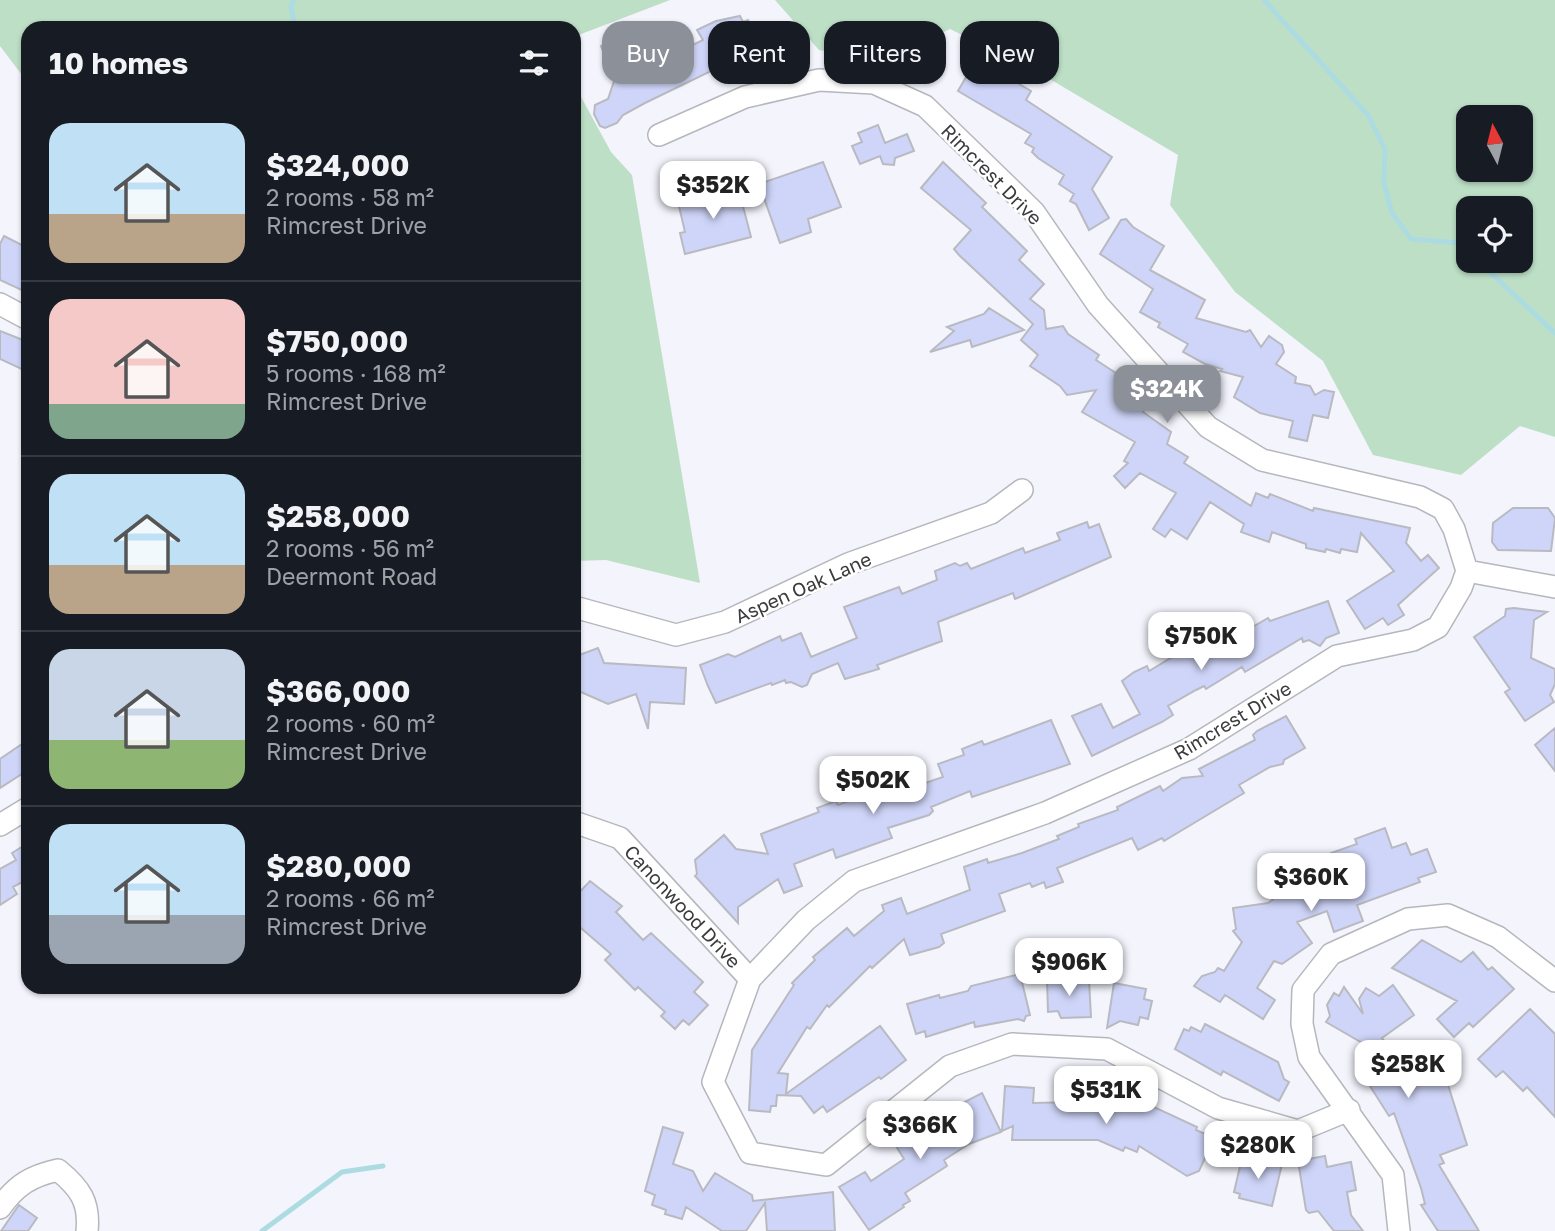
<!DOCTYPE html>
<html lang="en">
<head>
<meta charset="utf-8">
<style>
  :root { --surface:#171b24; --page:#20242c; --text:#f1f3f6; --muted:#9ea1a6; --line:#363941; --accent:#8c9099 }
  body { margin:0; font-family:"Golos Text",sans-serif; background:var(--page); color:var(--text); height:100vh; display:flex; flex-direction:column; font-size:26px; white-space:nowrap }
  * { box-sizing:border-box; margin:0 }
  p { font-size:23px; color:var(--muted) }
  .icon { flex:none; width:38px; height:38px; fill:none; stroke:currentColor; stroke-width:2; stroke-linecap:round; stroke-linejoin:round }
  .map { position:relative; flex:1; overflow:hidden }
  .drawer { position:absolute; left:21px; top:21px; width:560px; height:973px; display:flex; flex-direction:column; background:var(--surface); border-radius:21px; box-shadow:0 2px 5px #0004 }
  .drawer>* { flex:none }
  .top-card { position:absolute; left:602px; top:21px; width:665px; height:63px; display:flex; gap:14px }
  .needle { width:46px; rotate:353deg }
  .buttons { position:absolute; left:1456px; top:105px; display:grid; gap:14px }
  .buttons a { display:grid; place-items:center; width:77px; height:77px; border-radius:14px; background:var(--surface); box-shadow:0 2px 5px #0004; font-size:35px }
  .price { position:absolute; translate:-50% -60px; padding:0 16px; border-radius:14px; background:#fff; color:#222; font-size:23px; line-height:46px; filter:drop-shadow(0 2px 4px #0008) }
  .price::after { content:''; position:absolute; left:50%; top:42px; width:21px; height:16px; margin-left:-10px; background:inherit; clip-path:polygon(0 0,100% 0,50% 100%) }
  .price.active { background:var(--accent); color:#fff }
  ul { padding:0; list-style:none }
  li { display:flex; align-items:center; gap:21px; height:175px; padding:0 28px }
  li+li { border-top:2px solid var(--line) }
  li span { display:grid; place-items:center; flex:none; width:196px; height:140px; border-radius:21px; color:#555 }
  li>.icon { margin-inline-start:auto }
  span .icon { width:84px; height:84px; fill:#fffc; stroke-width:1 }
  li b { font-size:30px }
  h2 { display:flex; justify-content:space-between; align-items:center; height:84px; padding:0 28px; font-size:30px }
  .tag { padding:0 24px; border-radius:21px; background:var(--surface); box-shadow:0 2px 5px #0004; font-size:24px; line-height:63px }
  .tag.active { background:var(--accent); color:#fff }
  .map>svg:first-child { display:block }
  .green { fill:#bddfc6; fill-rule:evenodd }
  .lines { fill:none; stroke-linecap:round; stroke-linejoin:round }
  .stream { stroke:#acdbe1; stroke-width:5 }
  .building { fill:#cfd5f8; stroke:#b9bac1; stroke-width:2 }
  .minor-casing { stroke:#b6b7bd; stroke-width:24 }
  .minor { stroke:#fff; stroke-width:21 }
  .labels { text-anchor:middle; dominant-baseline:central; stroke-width:5; stroke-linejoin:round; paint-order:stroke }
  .street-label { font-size:19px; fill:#3b3b3e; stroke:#fff }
</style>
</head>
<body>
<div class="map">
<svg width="1555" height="1231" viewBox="0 0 1555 1231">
  <rect width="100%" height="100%" fill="#f3f4fc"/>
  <!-- green -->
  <path class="green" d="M0,0H670L576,36L580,95L611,152L632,175L700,583L606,560L574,561V28H28V83L0,46Z
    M775,0H1555V437L1520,426L1461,475L1373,455L1323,361L1235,292L1170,205L1178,155L1043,75L950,29L883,61L819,50ZM1468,117H1521V170H1468ZM1468,208H1521V261H1468Z"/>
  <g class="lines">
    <!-- stream -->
    <path class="stream" d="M294,0L291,6L295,28
      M1264,0L1368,115L1385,149L1384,183L1392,213L1411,239L1459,243L1468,251
      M1478,261L1555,333
      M262,1231L342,1172L383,1166"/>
  </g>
  <!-- building -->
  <path class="building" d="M740,16L743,22L748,20L753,29L757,27L770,56L754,64L752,61L744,66L742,63L720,74L717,68L645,103L623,115L617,123L605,128L600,126L594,114L595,105L608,99L614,81L601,46L620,37L637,72L703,40L697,30L716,21Z
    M985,64L1031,91L1026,100L1112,157L1092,189L1109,218L1089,230L1076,204L1070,201L1074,194L1059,184L1064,175L1038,158L1032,152L1034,148L1025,143L1031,134L958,91L969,72L978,77Z
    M878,125L885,143L907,134L914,151L895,158L894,165L883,164L880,156L860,164L852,146L862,142L858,133Z
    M823,162L841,207L808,219L811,232L780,243L759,184Z
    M943,162L986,203L982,207L1027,251L1019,260L1044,284L1030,299L1044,310L1046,329L1063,326L1068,334L1099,355L1096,360L1122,377L1121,379L1127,383L1124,387L1128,390L1125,395L1145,408L1143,412L1171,432L1167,444L1188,457L1184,463L1251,506L1256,493L1268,498L1270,494L1313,511L1314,508L1410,528L1406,543L1421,561L1428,555L1439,568L1398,605L1404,615L1388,625L1383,618L1365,629L1347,601L1394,571L1361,533L1357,552L1341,549L1340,553L1326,549L1325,552L1306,548V544L1272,532L1269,542L1241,532L1244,524L1210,502L1187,539L1171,529L1165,537L1153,529L1176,493L1140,473L1125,488L1114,476L1128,463L1124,461L1135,442L1082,412L1096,390L1067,395L1060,386L1030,366L1038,355L1021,340L1033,324L959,255L954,249L971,230L921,188Z
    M738,187L751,237L685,254L680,233L685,232L678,202Z
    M1126,219L1133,227L1164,246L1150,270L1205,300L1196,318L1246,332L1250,330L1261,347L1269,336L1282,345L1284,352L1276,364L1296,377L1295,383L1310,386L1315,395L1324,390L1334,392L1328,418L1313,415L1307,441L1289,437L1293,421L1260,413L1234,397L1243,377L1220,371L1222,369L1205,364L1183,352L1188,344L1158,327L1160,323L1140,312L1153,289L1100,254L1121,220Z
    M4,236L28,248V293L0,280V244Z
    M989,308L1024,330L972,347L970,340L930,352L954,331L947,327L984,314Z
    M0,331L28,342V372L0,359Z
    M1513,508H1548L1555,518L1551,551L1498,550L1492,542L1493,523Z
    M1087,522L1089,528L1099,524L1111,557L1015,599L1013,593L938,622L942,641L877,665L879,669L845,679L838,663L812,674L807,685L802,687L791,682L786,683L785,680L772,685L771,683L716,703L708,686L700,665L728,654L735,657L780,636L782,641L801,633L811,657L857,638L844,607L899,587L902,594L937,580L935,571L955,563L960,566L967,563L971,569L1023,548L1025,553L1060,540L1057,533Z
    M1328,601L1339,633L1326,638L1320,646L1309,640L1303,642L1302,638L1245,672L1242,667L1206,689L1204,686L1196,690L1168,706L1173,715L1162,722L1092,756L1072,716L1101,704L1113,728L1140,714L1122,681L1134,672L1147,666L1149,671L1212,633L1220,646L1268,618L1270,621Z
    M1514,608L1547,612L1534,620L1531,658L1555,669V684L1550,695L1554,702L1525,721L1505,692L1510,689L1474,637L1505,616L1506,609Z
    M598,648L604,663L686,668L684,704L650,702L648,729L636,694L608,704L574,689V657Z
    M1286,716L1305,748L1284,760L1283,764L1270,767L1239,785L1244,793L1164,841L1162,838L1138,850L1132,838L1057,868L1063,882L1046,888L1044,882L1032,887L1030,883L999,894L1005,911L941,934L944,943L939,947L910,955L904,939L872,968L870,966L829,1007L827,1005L810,1029L807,1027L778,1073L788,1074L786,1094L880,1026L906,1060L881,1079L879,1077L827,1112L823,1106L814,1113L801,1096L777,1095L776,1106H771L770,1112L749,1110L752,1050L794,985L792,983L815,960L813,957L847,928L854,936L884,911L882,905L901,898L907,914L970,890L964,867L987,859L988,863L1022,853L1059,839L1057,836L1079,827L1078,824L1118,810L1117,807L1160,786L1163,791L1182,778L1203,776L1199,769L1255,740L1253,735L1257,731Z
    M1051,720L1070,764L972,797L970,791L931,807L933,811L929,815L888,828L892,838L836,858L833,849L794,864L802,886L784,893L778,879L738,907V923L695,876L697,874L695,860L724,835L736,849L768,854L761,834L819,812L817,808L836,801L838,805L880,789L879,785L903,776L908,789L943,777L938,764L964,755L962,749L982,741L984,745Z
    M1555,728V771L1535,745Z
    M28,740V770L0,788V759Z
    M1385,828L1392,848L1406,843L1411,855L1427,849L1436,872L1418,878L1420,882L1357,905L1363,921L1334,932L1327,911L1297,922L1312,943L1282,964L1274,961L1257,988L1275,1000L1263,1019L1225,995L1220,1002L1194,986L1202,976L1215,972L1218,968L1224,971L1242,942L1233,931L1236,929L1233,908L1268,903L1296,883L1294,878L1335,863L1331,853L1357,844L1355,839Z
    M28,843V879L13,887L17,894L0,905V869L16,860L12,853Z
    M590,881L622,906L616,912L643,940L651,933L703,982L694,992L708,1005L689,1025L683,1020L675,1029L661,1016L665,1012L638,987L635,990L605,960L611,954L574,922V898Z
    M1422,940L1461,962L1473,952L1488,970L1492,967L1514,989L1473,1027L1469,1023L1454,1037L1437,1019L1457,1001L1392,968Z
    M1020,974L1030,1015L1026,1016L1024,1021L1018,1019L975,1027L974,1022L926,1037L925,1031L916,1034L907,1004L939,995L940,998L968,991L971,986Z
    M1047,980H1089L1091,1017L1061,1018L1058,1011L1048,1012Z
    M1114,983L1146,989L1144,999L1152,1001L1148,1019L1140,1017L1138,1025L1120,1021L1107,1028Z
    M1393,985L1414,1015L1382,1038L1406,1070L1409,1068L1414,1073L1433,1062L1448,1085L1467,1145L1440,1155L1444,1163L1439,1165L1479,1231H1438L1421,1205L1425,1204L1421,1188L1394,1113L1389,1116L1356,1064L1376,1051L1326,1022L1330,1016L1327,1005L1334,993L1339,996L1344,987L1363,1014L1359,999L1366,988L1379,996Z
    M1530,1009L1555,1034V1117L1527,1087L1523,1091L1503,1071L1496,1077L1478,1059Z
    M1205,1024L1278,1062L1284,1079L1289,1082L1279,1101L1223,1071L1221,1075L1175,1049L1184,1029L1189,1031L1191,1027L1201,1032Z
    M1005,1086L1034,1088L1033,1103L1075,1102V1086H1104V1096L1135,1109L1139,1100L1197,1127L1196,1130L1212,1137L1209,1144L1211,1145L1199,1171L1187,1176L1139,1146L1137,1152L1125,1147L1123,1151L1098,1140H1012L1013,1126L1002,1131Z
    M982,1093L1001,1132L969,1144L944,1160L947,1166L905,1193L910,1201L903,1205L904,1207L869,1230L839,1187L865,1172L871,1181L904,1159L896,1146L949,1115L951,1118L949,1110Z
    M663,1127L683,1133L673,1164L693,1171L703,1191L715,1173L752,1195L753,1201L833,1192L835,1231H767L765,1203L746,1231H722L686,1207L682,1219L665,1214L666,1210L652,1205L655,1195L645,1191Z
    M1325,1156L1327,1167L1351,1162L1356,1190L1347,1192L1351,1215L1363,1231H1334L1318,1211L1309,1213L1306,1210L1298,1161Z
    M1242,1158L1282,1164L1272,1206L1239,1198L1240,1194L1234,1192Z
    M19,1205L37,1218L28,1231H1Z"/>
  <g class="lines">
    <!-- minor casing -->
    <g class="minor-casing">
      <path id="minor" d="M659,135L745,97L819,80L874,83L925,106L1034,212L1098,305L1208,427L1262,460L1420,497L1443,509L1454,529L1467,571L1461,588L1438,627L1413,640L1337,656L1189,749L1045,813L854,881L806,920L750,979L713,1082L750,1153L826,1165L950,1066L1012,1044L1107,1049L1218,1108L1298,1131L1349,1110
        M0,304L28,319
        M1467,571L1555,587
        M574,607L676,635L725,622L848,564L991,513L1022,490
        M574,822L620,838L750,979
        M0,825L28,808
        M0,1208C16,1185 31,1176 58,1170C80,1188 90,1202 87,1231
        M1399,1231L1393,1175L1309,1057L1302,1024L1303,990L1331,954L1408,919L1448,915L1498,937L1555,981"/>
    </g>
    <!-- minor -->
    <use href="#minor" class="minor"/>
  </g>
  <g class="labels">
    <!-- street labels -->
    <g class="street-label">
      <text transform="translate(992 174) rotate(45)">Rimcrest Drive</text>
      <text transform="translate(803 587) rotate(-24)">Aspen Oak Lane</text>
      <text transform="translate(1232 720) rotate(-31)">Rimcrest Drive</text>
      <text transform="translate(683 906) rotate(47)">Canonwood Drive</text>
    </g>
  </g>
</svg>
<div class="buttons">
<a><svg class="needle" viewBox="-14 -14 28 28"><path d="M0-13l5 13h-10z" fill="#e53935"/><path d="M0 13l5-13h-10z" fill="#9ea1a6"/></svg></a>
<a><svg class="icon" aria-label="locate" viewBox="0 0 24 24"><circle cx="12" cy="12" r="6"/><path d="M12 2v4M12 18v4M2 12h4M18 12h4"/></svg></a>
</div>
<b class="price" style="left:713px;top:221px">$352K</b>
<b class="price active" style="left:1167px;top:425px">$324K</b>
<b class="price" style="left:1201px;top:672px">$750K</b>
<b class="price" style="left:873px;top:816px">$502K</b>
<b class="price" style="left:1311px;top:913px">$360K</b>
<b class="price" style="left:1069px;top:998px">$906K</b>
<b class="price" style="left:1408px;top:1100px">$258K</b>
<b class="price" style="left:1106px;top:1126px">$531K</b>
<b class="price" style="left:920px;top:1161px">$366K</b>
<b class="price" style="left:1258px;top:1181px">$280K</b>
<div class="top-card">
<a class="tag active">Buy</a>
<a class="tag">Rent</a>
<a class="tag">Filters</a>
<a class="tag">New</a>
</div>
<section class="drawer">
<h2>10 homes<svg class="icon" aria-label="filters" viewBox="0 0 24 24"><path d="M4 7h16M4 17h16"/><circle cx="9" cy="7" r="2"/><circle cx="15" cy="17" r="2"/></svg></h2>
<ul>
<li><span style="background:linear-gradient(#bfe0f5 65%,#b9a48a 0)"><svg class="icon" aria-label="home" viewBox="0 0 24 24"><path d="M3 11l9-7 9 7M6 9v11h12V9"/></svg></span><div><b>$324,000</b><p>2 rooms · 58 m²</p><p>Rimcrest Drive</p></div></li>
<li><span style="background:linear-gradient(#f6c9c9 75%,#7fa58c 0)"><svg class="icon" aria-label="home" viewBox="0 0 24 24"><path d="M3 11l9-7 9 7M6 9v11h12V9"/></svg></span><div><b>$750,000</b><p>5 rooms · 168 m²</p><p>Rimcrest Drive</p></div></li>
<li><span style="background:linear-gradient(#bfe0f5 65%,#b9a48a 0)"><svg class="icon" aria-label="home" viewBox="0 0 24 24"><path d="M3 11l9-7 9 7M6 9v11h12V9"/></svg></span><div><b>$258,000</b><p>2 rooms · 56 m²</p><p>Deermont Road</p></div></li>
<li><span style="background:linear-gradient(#c9d6e8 65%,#8fb573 0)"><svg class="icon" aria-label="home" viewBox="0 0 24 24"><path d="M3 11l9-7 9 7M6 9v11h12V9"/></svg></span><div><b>$366,000</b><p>2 rooms · 60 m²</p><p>Rimcrest Drive</p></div></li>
<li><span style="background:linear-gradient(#bfe0f5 65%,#9aa5b1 0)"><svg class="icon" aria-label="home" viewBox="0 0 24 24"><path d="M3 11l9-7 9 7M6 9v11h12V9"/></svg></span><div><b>$280,000</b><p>2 rooms · 66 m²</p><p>Rimcrest Drive</p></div></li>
</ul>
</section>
</div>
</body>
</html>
